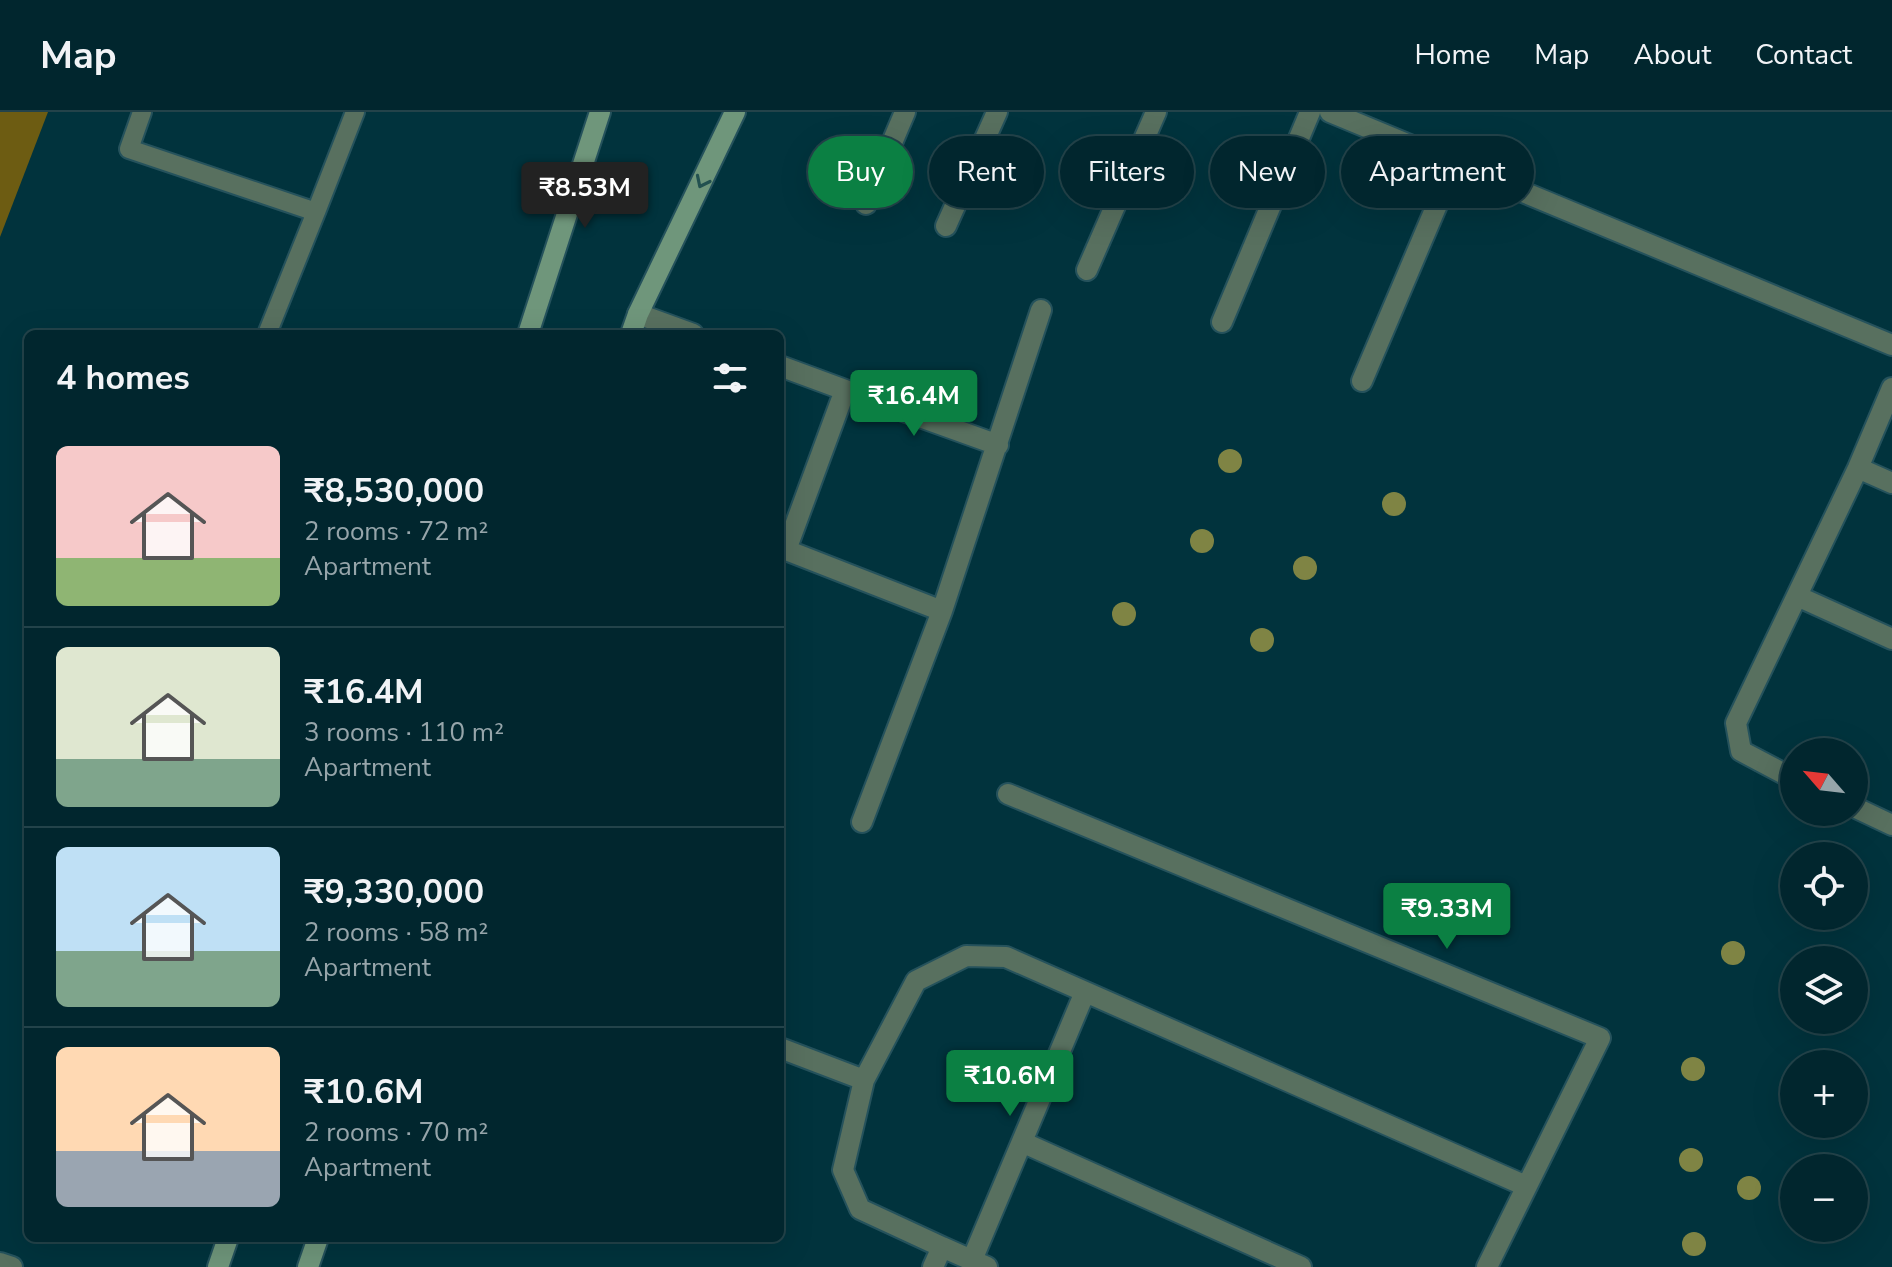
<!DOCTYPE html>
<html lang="en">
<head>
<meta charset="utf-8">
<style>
  :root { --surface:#01262e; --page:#0f323a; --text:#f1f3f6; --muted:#96a5aa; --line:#23434a; --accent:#0b8043 }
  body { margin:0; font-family:"Nunito Sans",sans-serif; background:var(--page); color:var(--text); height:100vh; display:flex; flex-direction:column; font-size:30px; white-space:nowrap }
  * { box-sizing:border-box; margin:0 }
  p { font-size:26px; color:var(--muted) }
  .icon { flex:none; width:44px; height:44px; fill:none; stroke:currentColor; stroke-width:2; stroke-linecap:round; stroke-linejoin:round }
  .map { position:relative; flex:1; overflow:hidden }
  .side { position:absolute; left:24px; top:218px; width:760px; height:912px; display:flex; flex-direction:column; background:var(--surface); border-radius:12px; box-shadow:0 8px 32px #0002,0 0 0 2px var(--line) }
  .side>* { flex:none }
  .banner { position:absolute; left:808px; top:24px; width:760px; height:72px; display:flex; gap:16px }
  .needle { width:52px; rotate:298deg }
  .buttons { position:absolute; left:1780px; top:626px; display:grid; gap:16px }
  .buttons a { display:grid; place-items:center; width:88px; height:88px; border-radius:50%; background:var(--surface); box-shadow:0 8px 32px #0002,0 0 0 2px var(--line); font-size:40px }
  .price { position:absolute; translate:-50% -68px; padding:0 18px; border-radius:8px; background:var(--accent); color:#fff; font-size:26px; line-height:52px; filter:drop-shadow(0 2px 4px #0008) }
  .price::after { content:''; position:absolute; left:50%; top:48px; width:24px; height:18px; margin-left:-12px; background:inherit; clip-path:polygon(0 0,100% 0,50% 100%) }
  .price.on { background:#222; color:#fff }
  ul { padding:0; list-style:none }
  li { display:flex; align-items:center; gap:24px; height:200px; padding:0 32px }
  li+li { border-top:2px solid var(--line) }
  li span { display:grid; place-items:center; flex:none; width:224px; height:160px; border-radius:12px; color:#555 }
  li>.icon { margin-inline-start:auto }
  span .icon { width:96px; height:96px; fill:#fffc; stroke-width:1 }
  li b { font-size:34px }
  h2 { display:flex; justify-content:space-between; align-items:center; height:96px; padding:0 32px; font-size:34px }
  .pill { padding:0 28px; border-radius:36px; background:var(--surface); box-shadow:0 8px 32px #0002,0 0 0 2px var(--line); font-size:28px; line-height:72px }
  .pill.on { background:var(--accent); color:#fff }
  header { display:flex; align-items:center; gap:48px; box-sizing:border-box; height:112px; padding:0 40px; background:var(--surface); border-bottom:2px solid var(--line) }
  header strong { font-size:38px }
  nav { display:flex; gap:44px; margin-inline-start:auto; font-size:28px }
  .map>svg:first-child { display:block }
  .forest { fill:#6d5c12 }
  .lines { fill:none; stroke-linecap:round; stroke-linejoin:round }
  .service-casing { stroke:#25525c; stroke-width:22 }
  .minor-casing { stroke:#25525c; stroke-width:24 }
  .secondary-casing { stroke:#25525c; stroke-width:24 }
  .service { stroke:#58705f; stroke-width:18 }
  .minor { stroke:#58705f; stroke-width:20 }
  .secondary { stroke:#6f967b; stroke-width:20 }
  .tree { fill:#7f8444 }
  .oneway { stroke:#225150 }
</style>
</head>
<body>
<header>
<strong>Map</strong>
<nav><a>Home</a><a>Map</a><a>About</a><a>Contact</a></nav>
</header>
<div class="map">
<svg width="1892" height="1155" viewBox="0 0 1892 1155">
  <rect width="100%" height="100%" fill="#01333d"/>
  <!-- forest -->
  <path class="forest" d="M0,0H48L0,125Z"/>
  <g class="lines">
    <!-- service casing -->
    <g class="service-casing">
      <path id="service" d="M142,0L129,37L316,100L267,222
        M316,100L355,0"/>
    </g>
    <!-- minor casing -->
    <g class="minor-casing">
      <path id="minor" d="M1330,0L1892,233
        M866,92L905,0
        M946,114L997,0
        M1087,158L1156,0
        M638,202L693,222
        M1222,210L1310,0
        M780,254L845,278L786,438L942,499L862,710
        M1362,269L1454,53
        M845,278L998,333
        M1858,356L1892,371
        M1797,484L1892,527
        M942,499L1041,198
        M1794,667L1741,639L1736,611L1858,356L1892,276
        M1008,682L1600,926L1487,1155
        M1854,695L1892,713
        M780,936L864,968L916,869L966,844L1006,845L1526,1074
        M864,968L843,1058L860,1097L942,1135L933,1155
        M1024,1031L1301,1155
        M942,1135L987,1155
        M972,1148L1085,880
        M0,1151L12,1155"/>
    </g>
    <!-- secondary casing -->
    <g class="secondary-casing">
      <path id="secondary" d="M528,222L600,0
        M631,222L638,202L735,0
        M218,1155L228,1126
        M308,1155L318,1126"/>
    </g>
    <!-- service -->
    <use href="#service" class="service"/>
    <!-- minor -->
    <use href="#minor" class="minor"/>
    <!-- secondary -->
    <use href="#secondary" class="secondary"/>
  </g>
  <!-- trees -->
  <g class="tree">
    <circle cx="1230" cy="349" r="12"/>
    <circle cx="1394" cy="392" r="12"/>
    <circle cx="1202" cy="429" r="12"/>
    <circle cx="1305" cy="456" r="12"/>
    <circle cx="1124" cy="502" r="12"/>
    <circle cx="1262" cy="528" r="12"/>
    <circle cx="1733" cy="841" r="12"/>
    <circle cx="1693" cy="957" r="12"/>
    <circle cx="1691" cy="1048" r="12"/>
    <circle cx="1749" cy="1076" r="12"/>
    <circle cx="1694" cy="1132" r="12"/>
  </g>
  <!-- one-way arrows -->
  <defs><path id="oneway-chevron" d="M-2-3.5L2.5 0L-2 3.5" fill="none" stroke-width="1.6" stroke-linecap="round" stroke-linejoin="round" transform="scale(2)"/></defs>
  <use class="oneway" href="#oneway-chevron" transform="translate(702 70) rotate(116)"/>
</svg>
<div class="buttons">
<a><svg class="needle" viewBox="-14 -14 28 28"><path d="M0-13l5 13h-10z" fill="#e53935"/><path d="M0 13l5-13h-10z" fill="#96a5aa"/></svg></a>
<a><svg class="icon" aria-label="locate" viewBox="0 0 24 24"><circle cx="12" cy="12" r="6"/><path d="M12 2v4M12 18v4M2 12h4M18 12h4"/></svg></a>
<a><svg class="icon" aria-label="layers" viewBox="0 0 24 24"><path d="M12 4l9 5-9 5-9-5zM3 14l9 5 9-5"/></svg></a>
<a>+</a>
<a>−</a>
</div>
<b class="price on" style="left:585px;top:118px">₹8.53M</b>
<b class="price" style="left:914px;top:326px">₹16.4M</b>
<b class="price" style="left:1447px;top:839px">₹9.33M</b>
<b class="price" style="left:1010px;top:1006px">₹10.6M</b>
<div class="banner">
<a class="pill on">Buy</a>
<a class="pill">Rent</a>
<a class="pill">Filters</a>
<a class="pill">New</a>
<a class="pill">Apartment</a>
</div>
<section class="side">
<h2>4 homes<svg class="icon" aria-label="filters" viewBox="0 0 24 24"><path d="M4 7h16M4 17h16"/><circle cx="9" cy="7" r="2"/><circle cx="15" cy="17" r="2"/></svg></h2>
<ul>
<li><span style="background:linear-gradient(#f6c9c9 70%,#8fb573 0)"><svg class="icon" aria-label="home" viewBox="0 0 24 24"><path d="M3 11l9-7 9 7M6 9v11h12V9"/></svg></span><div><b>₹8,530,000</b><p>2 rooms · 72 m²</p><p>Apartment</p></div></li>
<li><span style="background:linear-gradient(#dfe7d0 70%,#7fa58c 0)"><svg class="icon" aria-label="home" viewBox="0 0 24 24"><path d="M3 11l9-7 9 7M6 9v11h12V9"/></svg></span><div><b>₹16.4M</b><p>3 rooms · 110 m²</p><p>Apartment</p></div></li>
<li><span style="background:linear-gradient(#bfe0f5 65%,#7fa58c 0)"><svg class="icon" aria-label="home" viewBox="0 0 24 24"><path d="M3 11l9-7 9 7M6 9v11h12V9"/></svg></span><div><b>₹9,330,000</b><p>2 rooms · 58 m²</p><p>Apartment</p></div></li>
<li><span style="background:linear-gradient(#ffd9b3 65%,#9aa5b1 0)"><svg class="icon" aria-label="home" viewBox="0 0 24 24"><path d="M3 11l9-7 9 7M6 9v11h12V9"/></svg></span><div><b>₹10.6M</b><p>2 rooms · 70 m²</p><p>Apartment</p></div></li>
</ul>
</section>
</div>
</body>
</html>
